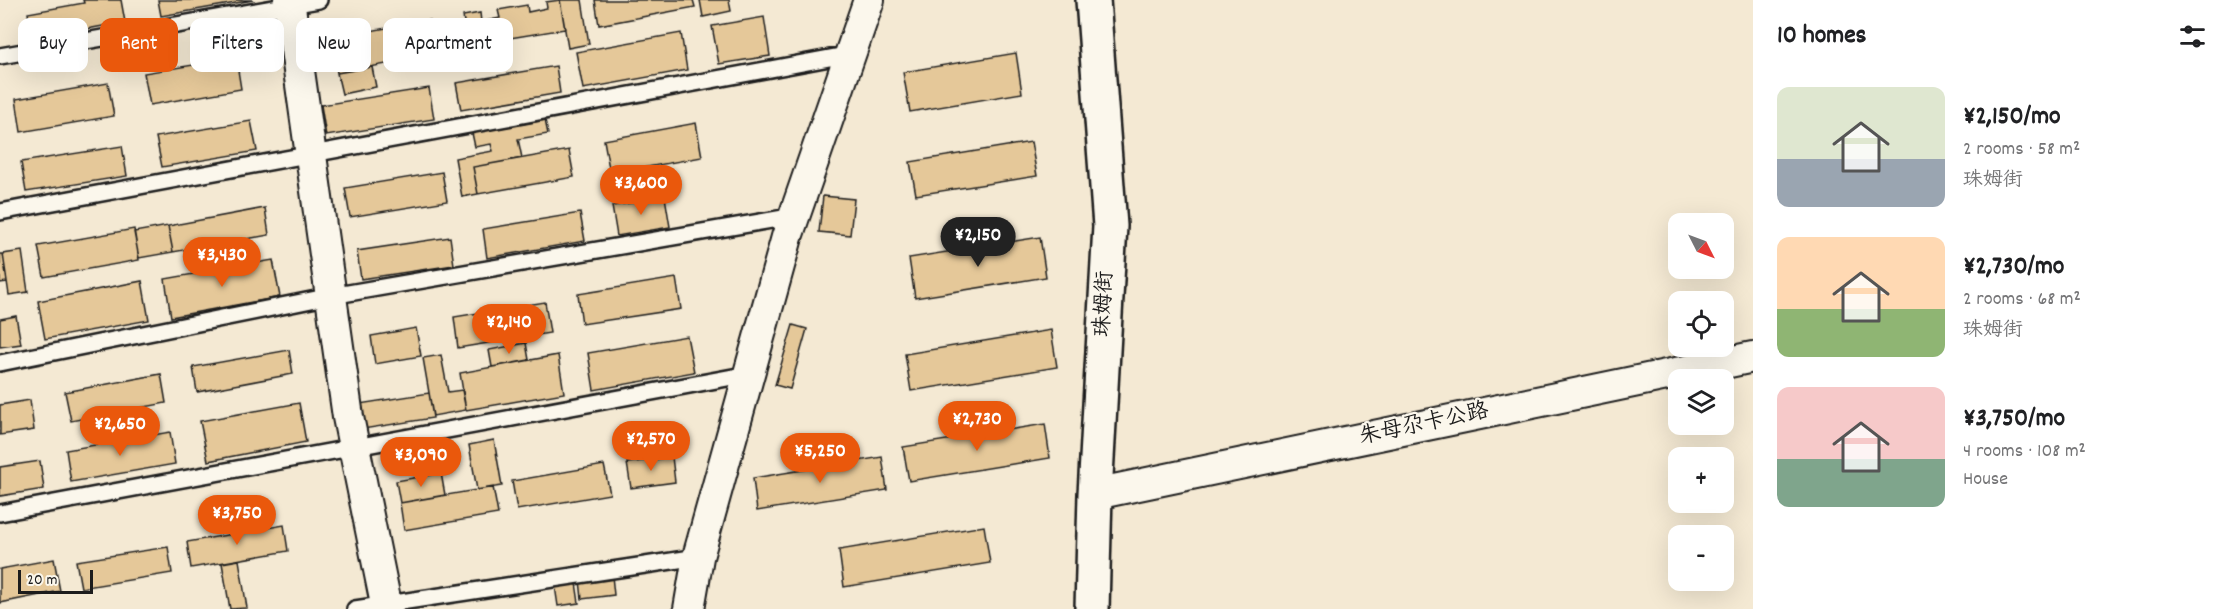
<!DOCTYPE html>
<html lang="en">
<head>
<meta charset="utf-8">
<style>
  :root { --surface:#fff; --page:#f2f2f2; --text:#202124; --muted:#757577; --accent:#ea580c }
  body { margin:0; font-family:Dekko,"LXGW WenKai TC",sans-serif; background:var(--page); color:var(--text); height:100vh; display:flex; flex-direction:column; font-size:22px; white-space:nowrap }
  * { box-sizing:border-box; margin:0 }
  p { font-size:20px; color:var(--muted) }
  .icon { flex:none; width:33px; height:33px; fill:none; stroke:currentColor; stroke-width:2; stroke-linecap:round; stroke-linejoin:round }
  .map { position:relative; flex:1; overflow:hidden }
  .details { display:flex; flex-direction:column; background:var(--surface); width:480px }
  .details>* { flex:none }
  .banner { position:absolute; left:18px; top:18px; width:570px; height:54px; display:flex; gap:12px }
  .needle { width:39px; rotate:132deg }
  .tools { position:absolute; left:1668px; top:213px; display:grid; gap:12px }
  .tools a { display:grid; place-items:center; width:66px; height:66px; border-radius:12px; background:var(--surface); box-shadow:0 6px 24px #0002; font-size:30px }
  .scale { position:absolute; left:18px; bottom:15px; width:75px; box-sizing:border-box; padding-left:6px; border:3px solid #1c1c1c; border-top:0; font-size:16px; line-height:21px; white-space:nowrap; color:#1c1c1c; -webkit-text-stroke:4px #fbf7ec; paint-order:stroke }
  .price { position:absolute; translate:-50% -51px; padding:0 14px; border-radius:21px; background:var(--accent); color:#fff; font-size:20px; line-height:39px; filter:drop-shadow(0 2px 3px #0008) }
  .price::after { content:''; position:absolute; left:50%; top:36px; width:18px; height:14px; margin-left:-9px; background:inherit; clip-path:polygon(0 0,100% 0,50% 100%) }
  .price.current { background:#222; color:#fff }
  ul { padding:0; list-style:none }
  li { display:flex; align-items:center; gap:18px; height:150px; padding:0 24px }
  li span { display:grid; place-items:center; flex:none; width:168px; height:120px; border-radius:12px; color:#555 }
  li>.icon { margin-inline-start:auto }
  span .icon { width:72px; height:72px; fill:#fffc; stroke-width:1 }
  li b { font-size:26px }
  h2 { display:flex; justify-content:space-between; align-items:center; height:72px; padding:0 24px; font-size:26px }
  .tag { padding:0 21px; border-radius:12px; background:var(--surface); box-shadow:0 6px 24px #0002; font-size:21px; line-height:54px }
  .tag.current { background:var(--accent); color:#fff }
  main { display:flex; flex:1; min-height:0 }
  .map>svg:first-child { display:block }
  .building { fill:#e5c899; stroke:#1c1c1c; stroke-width:1.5 }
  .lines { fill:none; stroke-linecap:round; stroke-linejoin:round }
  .service-casing { stroke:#1c1c1c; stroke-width:20 }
  .minor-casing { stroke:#1c1c1c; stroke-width:34 }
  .secondary-casing { stroke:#1c1c1c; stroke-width:38 }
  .service { stroke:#fbf7ec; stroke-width:15 }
  .minor { stroke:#fbf7ec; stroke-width:30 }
  .secondary { stroke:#fbf7ec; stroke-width:33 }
  .labels { text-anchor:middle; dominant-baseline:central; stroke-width:4.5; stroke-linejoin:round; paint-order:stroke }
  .street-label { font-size:22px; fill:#1c1c1c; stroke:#fbf7ec }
</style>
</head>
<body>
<main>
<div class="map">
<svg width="1753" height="609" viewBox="0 0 1753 609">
  <rect width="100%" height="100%" fill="#f4e9d3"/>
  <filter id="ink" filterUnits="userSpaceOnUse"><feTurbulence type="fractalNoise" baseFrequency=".0167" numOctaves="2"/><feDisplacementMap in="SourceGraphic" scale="12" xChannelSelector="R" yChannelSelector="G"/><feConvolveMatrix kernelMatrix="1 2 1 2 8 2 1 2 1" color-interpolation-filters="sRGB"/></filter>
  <g filter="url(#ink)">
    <!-- building -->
    <path class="building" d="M83,0H121L125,22L32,39L28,13L84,3Z
      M158,0H253L161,16Z
      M560,0H582L589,44L568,48Z
      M560,0L565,29L468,45L463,16L480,13L481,22L500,18L498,10L527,5L528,12L547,8L546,2Z
      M595,0H693L695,7L599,25Z
      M700,0H729L731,11L703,17Z
      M764,17L770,56L719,64L712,26Z
      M430,20L436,55L337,73L331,38Z
      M681,33L687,70L583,89L576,52Z
      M1016,53L1022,93L910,112L903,72Z
      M236,58L241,89L150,105L144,73Z
      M556,66L560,93L461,110L456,83Z
      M372,67L376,87L342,94L337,73Z
      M108,83L114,116L21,132L16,99Z
      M429,88L434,119L326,136L321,105Z
      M545,120L548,134L518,139L522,158L473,167L478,194L462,197L455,158L493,151L491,144L475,147L472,133Z
      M251,121L257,151L162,167L156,137Z
      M696,123L702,157L610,174L604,140Z
      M1031,142L1037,176L916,195L910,162Z
      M122,146L127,176L26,192L21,162Z
      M569,150L574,177L478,194L473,167Z
      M442,172L447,201L350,217L345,188Z
      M823,196L854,199L850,235L819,232Z
      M665,197L670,227L617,236L612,206Z
      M265,208L269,235L173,252L168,226Z
      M580,213L585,241L487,258L483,229Z
      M168,226L173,252L139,258L134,232Z
      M134,229L139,260L44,277L38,246Z
      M450,237L454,265L361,279L357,251Z
      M1040,237L1046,277L915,298L909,258Z
      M22,251L28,292L9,295L3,254Z
      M0,254H3L7,282L0,283Z
      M273,260L280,297L171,317L165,279Z
      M676,278L681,309L582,324L578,294Z
      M142,281L149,320L45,339L38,301Z
      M545,302L550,333L458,348L454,317Z
      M16,316L21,344L0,347V319Z
      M793,325L807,329L790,389L775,385Z
      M416,328L421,356L375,364L371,336Z
      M1051,330L1057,367L911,391L905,354Z
      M687,336L694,372L594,390L588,353Z
      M526,343L529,360L492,367L489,350Z
      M289,350L293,374L197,392L193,367Z
      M441,355L448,392L462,390L466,410L433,416L423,358Z
      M558,355L564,393L466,410L460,373Z
      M161,374L166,403L71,421L65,392Z
      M429,393L433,418L363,429L359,404Z
      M30,400L34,430L0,435V405Z
      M299,403L306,442L208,461L200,421Z
      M1045,424L1050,458L909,481L903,447Z
      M170,432L175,464L71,482L66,450Z
      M494,440L502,486L477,490L469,445Z
      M672,457L675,482L631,488L627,463Z
      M882,457L887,490L757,511L753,478Z
      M40,461L44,489L0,496V467Z
      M604,465L610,494L517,510L512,481Z
      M441,473L445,495L400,503L396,481Z
      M493,487L498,514L404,530L400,503Z
      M284,525L288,551L191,568L187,542Z
      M984,526L990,563L844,587L839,550Z
      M168,547L172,573L81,588L76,561Z
      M54,559L60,591L0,603V569Z
      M239,560L247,608L230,609L222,563Z
      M612,576L614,595L582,599L580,580Z
      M576,583L579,603L558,606L555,586Z"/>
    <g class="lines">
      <!-- service casing -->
      <g class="service-casing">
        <path id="service" d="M0,56L319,0
          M0,212L851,54
          M0,363L331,296L795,216
          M0,513L749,374
          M355,609L698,557"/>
      </g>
      <!-- minor casing -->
      <g class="minor-casing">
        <path id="minor" d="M289,0L348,417L387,609
          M1095,494L1753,357
          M689,609L698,557L787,237L869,0"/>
      </g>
      <!-- secondary casing -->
      <g class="secondary-casing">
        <path id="secondary" d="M1092,609L1095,494L1110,226L1093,0"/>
      </g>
      <!-- service -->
      <use href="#service" class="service"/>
      <!-- minor -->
      <use href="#minor" class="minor"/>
      <!-- secondary -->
      <use href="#secondary" class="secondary"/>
    </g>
  </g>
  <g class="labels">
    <!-- street labels -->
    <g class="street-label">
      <text transform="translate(1105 304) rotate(-87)">珠姆街</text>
      <text transform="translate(1424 425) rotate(-12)">朱母尕卡公路</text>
    </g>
  </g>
</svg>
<div class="tools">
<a><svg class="needle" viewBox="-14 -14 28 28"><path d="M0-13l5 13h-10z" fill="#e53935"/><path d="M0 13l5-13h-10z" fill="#757577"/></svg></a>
<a><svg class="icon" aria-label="locate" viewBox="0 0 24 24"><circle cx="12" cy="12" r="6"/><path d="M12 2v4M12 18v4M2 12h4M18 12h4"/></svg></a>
<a><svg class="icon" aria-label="layers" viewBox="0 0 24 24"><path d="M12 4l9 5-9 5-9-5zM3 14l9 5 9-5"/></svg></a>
<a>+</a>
<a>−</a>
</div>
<div class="scale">20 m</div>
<b class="price" style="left:641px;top:216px">¥3,600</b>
<b class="price current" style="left:978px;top:268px">¥2,150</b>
<b class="price" style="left:222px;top:288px">¥3,430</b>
<b class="price" style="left:509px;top:355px">¥2,140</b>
<b class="price" style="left:977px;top:452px">¥2,730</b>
<b class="price" style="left:120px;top:457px">¥2,650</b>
<b class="price" style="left:651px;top:472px">¥2,570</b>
<b class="price" style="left:820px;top:484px">¥5,250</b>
<b class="price" style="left:421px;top:488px">¥3,090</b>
<b class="price" style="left:237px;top:546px">¥3,750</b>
<div class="banner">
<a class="tag">Buy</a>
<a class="tag current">Rent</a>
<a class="tag">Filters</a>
<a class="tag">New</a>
<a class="tag">Apartment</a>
</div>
</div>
<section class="details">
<h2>10 homes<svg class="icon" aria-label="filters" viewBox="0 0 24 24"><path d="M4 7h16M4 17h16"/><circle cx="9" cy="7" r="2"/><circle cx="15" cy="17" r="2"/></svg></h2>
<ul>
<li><span style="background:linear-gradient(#dfe7d0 60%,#9aa5b1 0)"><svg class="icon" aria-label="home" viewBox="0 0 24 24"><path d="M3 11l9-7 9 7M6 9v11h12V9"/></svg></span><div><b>¥2,150/mo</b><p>2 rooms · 58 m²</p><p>珠姆街</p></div></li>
<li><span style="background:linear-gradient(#ffd9b3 60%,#8fb573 0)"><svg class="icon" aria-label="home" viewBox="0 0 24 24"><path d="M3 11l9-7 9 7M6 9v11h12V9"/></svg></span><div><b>¥2,730/mo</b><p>2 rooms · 68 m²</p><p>珠姆街</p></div></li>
<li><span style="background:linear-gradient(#f6c9c9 60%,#7fa58c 0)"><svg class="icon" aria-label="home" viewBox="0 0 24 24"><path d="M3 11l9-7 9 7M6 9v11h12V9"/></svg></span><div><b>¥3,750/mo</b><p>4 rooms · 108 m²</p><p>House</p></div></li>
</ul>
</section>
</main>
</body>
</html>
